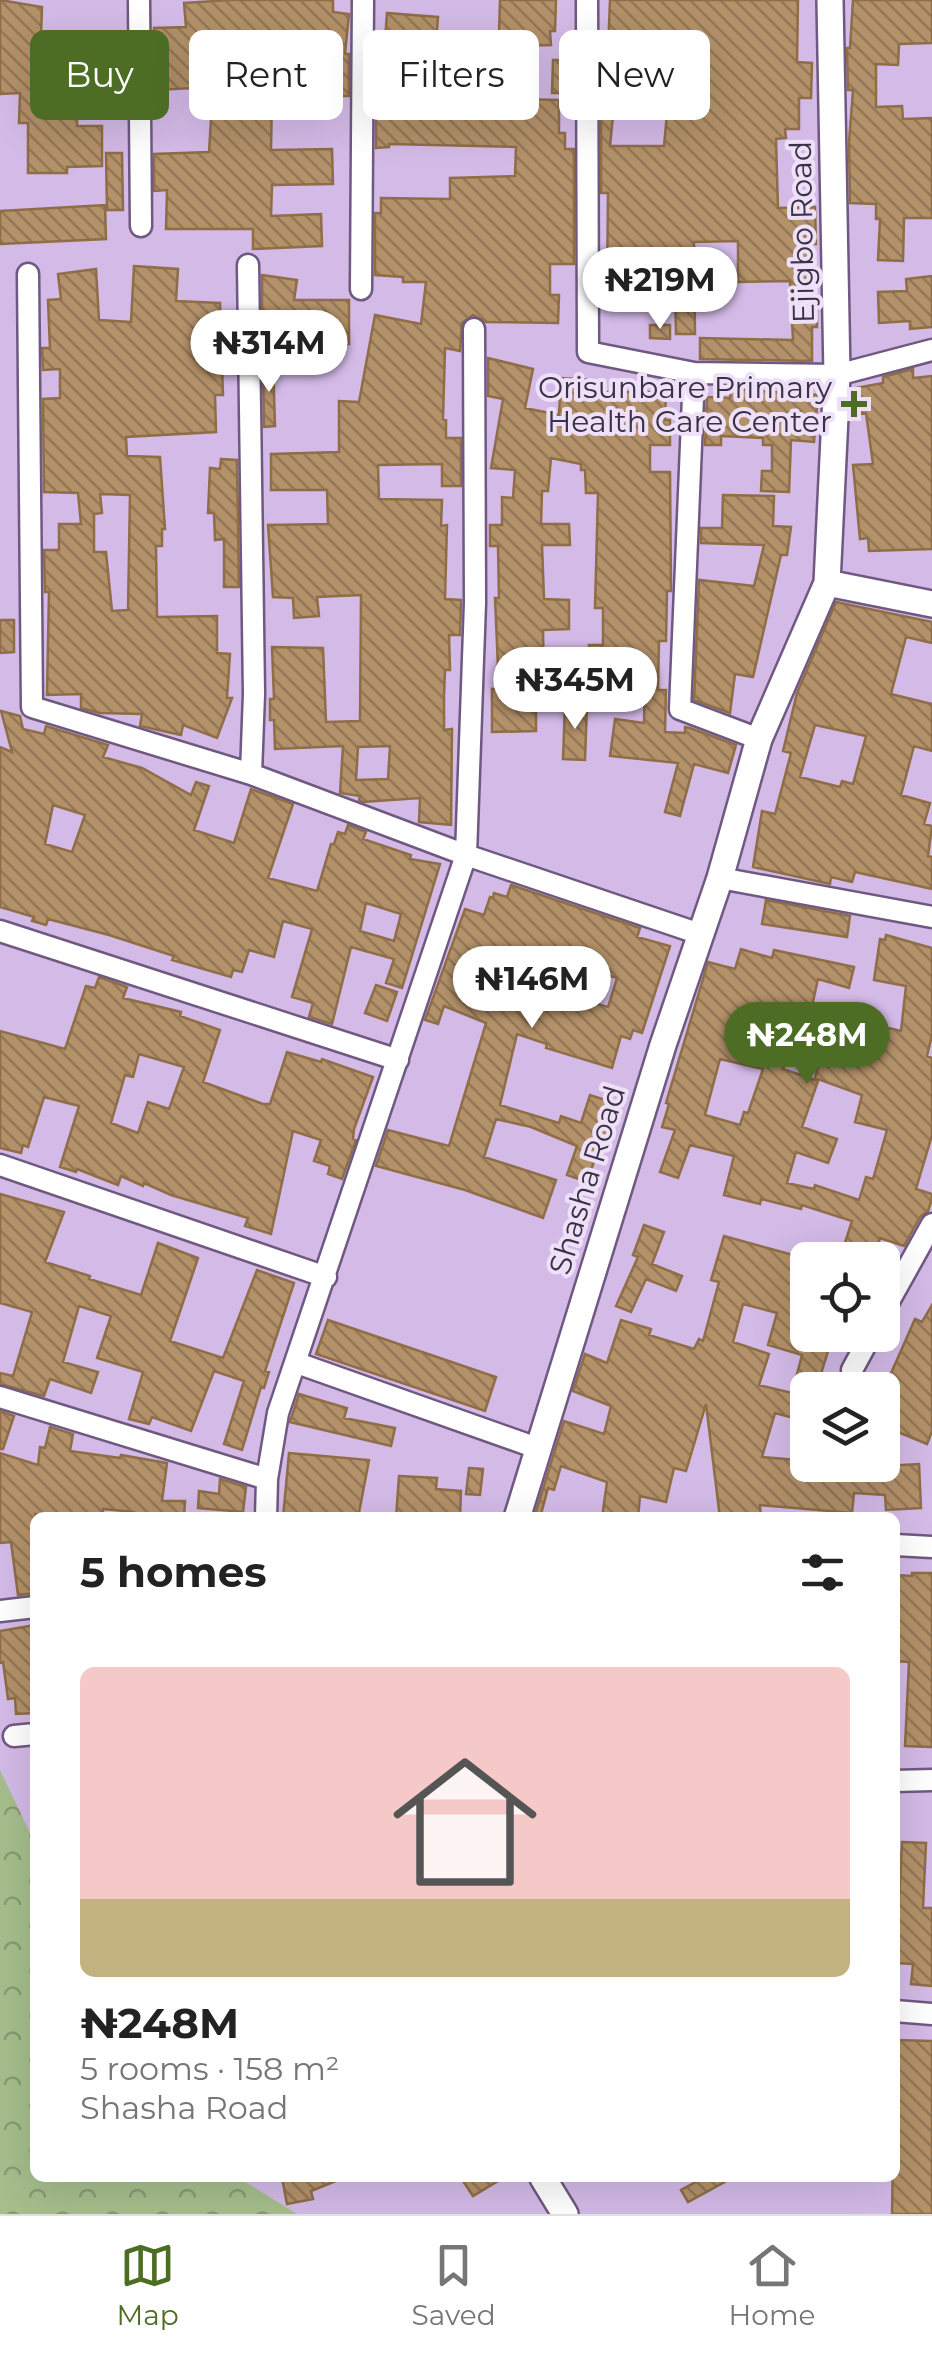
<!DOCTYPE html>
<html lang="en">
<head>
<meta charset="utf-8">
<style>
  :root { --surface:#fff; --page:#f6f6f6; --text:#222; --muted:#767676; --line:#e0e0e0; --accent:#4d6d24 }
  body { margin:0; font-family:Montserrat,sans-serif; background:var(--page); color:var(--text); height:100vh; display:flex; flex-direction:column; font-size:38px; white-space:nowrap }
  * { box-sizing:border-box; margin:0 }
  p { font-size:32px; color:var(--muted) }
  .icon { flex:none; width:55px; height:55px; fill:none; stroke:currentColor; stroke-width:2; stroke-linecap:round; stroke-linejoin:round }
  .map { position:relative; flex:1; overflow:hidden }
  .sheet { position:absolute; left:30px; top:1512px; width:870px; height:670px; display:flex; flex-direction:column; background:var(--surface); border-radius:15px; box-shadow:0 10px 40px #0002 }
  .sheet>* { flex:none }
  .banner { position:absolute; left:30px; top:30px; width:872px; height:90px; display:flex; gap:20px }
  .controls { position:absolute; left:790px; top:1242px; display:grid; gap:20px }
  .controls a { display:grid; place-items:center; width:110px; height:110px; border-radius:15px; background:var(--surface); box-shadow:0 10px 40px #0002; font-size:50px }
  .price { position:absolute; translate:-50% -85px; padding:0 22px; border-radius:35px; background:#fff; color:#222; font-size:32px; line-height:65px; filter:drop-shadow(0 2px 5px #0008) }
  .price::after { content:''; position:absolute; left:50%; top:60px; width:30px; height:22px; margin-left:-15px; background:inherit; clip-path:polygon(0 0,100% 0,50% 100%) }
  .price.current { background:var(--accent); color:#fff }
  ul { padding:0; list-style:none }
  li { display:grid; align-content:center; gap:20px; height:530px; padding:0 50px }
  li span { display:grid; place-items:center; height:310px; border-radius:15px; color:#555 }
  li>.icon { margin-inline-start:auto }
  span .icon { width:180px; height:180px; fill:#fffc; stroke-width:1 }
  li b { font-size:42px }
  h2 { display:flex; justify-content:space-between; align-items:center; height:120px; padding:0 50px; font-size:42px }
  .chip { padding:0 35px; border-radius:15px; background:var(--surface); box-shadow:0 10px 40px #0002; font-size:35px; line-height:90px }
  .chip.current { background:var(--accent); color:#fff }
  .menu { display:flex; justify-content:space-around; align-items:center; height:140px; border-top:2px solid var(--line); background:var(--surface); font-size:28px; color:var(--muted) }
  .menu a { display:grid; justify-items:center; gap:5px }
  .menu .current { color:var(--accent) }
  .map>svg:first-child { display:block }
  .forest { fill:url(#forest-crowns) }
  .building { fill:url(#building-back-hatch); stroke:#8e6d47; stroke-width:2.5; fill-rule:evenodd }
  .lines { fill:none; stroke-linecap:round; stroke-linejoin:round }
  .minor-casing { stroke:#6f5981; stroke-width:25 }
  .tertiary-casing { stroke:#6f5981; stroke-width:30 }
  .minor { stroke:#fff; stroke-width:20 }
  .tertiary { stroke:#fff; stroke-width:25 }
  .poi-dot { fill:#4d6d24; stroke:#ede0f8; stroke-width:4 }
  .labels { text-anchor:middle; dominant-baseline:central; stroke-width:8; stroke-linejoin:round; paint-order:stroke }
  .street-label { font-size:30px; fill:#3b3143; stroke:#ede0f8 }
  .poi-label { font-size:30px; fill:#3b3143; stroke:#ede0f8; text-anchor:end }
</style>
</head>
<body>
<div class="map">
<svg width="932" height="2214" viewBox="0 0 932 2214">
  <defs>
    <pattern id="forest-crowns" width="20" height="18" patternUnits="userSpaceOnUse" patternTransform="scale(2.5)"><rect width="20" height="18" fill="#a5be8c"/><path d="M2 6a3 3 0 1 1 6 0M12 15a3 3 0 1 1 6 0" fill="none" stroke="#889b74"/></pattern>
    <pattern id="building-back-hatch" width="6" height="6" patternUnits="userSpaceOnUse" patternTransform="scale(2.5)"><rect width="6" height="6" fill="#b39169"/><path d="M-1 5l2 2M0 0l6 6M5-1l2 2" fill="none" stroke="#937758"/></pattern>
  </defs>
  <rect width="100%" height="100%" fill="#d3bae7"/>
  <!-- forest -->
  <path class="forest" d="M0,1770L35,1843V2178H239L297,2214H0Z"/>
  <!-- building -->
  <path class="building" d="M0,0L42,7L40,65H51L50,87H78L77,126H102V166L67,167V173H28V123H19L20,93L0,94Z
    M230,0H333V12L349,14L345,54H349V96H272L271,150L332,149L333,184L272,185L271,216L321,214L322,246L253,249V229H166L167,190L154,191V154L209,152L213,87L156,90L154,28L186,27L184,3Z
    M500,0H556L555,31H550L551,45L516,46L517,72L474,74L473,34L499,33Z
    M610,0H798L797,62L812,63L811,98H799V129H785L786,138L776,139L778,208L815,207L816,244H809L810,310H817V327H812V361L700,359V338L793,340L790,281L738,282V241L694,242L695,334H676L675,290L607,289L608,193H601V115L613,116L610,146H664L669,92L604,93L603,52H608Z
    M853,0H932V43L899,44L898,65L876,64V107L902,106L903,119L932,118V218H904L903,261L878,260L880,219H876V204L850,203L849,142L853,90H848L847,48H850Z
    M387,13L438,17L434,75H431V96H437V105H484V98L559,100V133H565V149H574V264H550V295H559L558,323L486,322L473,315L462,323L460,351L445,348L443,419L446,420V438H461V486H442V464L378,465L379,499L442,500L441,526L447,525L445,599L461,600L460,635H449L450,670H445L444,696V730L452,729L451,825L419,822L420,798L363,802L359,800L360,796L340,793L343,746L275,749L274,720H270V699H274L272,647L323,648L326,722L360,721L361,595L317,597L319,616L294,618L293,598L273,597L268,525L328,524L327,490H271V454L339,452V401L359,402L375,315L421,324L426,282H403V277L375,275V213H381V198L450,199V178L515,176L516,147L389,144V147L376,148V68H383ZM390,746L388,779L356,780L358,747Z
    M90,51H105L103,113H91Z
    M553,60H573L574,93H552Z
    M106,153H122L123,210H107Z
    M105,205L106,239L0,244V211Z
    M134,266L178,269L176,301L220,303L223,395H215L216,432L126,437L127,456L160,457L165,529H162V546H156L157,617L217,616V653L230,654L227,698H232L217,738L183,725L181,735L140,726L142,714L100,713L81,708V694L47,695L49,592H45L44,550H59V524H81L78,493L44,492L43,399L60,398V369L43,370L42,348H50L48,300L61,299L58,274L96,269L99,320L131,322ZM100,494L130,495L128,610L112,611L106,552H94V514L102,513Z
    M262,275L297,280L294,300H349V344L269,348L267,314H262Z
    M932,276V327L910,329V321L879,323L878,292L907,291L906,279Z
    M650,325H670V339L650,338Z
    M488,358L533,369L525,408L559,415L561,378L594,380V392H666L665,420H670V445H650V472H670L671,591H667L666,641H659L658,690H666L665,732L685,733V727L690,728L736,745L728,773L694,764L680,816L665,812L678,763L610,756L615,719L644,723L645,668H589V645H603V608H595L598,493H586L585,470H581V464L551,458L548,491H542L541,524H569L570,545H542L544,599L569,600V629L543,630L544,681H551V699H536V731L492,732V689L499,690L495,598H499L498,546H490V525H502V497L513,498L515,470L491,468L503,399L488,396Z
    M273,362L275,426L264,427L263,363Z
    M913,369V378L932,376V549L869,551L868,538L860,539L853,465L873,464L866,413L861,414L856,388L883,383V377Z
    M731,389L818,395L814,442L791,440L789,492L761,491L762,471H772V445H763V438L721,436V445H705L707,397L730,398Z
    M221,459L237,460L239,587H224V539L215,540L214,513H208L210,468L220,469Z
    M723,495L774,496L773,526L791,527L787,555H781L753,677L735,674L730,713L694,700L699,580L754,586L764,545L701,543V528H722Z
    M836,602L932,622V643L906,637L891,694L932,704V751L914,746L901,795L930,803L924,824L932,826L928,856L932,857V889L855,872L852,882L831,877L830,884L753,867L762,811L775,814L791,753L783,751L797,693ZM815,725L866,736L853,784L842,781L840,787L800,777Z
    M0,620H14V652L0,653Z
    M565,704L587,705L585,760L563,759Z
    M1,711L20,716L23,729L44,734L46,726L108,745L103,757L142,768L191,795L196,782L209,786L194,830L234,843L251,789L293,804L268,878L317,891L331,844H334L338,832L345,834L348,825L366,832L363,839L411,855L410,859L440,864L402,988L386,983L394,959L351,947L332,1024L309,1017L313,1003L292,997L312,929L283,921L274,957L249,950L242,972L233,970L231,977L172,960L174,956L109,935L48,919L46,925L32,921L34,917L0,907V747L12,752ZM53,805L85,815L72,852L45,844ZM366,903L401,914L394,941L360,931Z
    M511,885L640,928L637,937L670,946L642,1033L633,1030L630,1039L621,1036L612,1068L546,1048L547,1044L517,1034L500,1105L559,1123L561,1116L581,1123L590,1095L612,1102L609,1111L616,1113L608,1138L603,1136L587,1182L567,1175L577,1146L531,1127L496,1119L484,1157L556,1180L543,1218L465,1190L376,1166L388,1130L449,1146L486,1023L444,1006L438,1024L425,1020L465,909L484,915L490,897L493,898L494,893L507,897ZM574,965L617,978L608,1007L564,995Z
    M766,900L850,916L847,937L762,924Z
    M886,935L932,948V1035L927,1056L932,1058V1135L916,1189L932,1194V1199L928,1211L920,1217L904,1246L880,1238L873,1260H850L852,1252L843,1249L852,1221L802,1205L801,1209L761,1199L760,1204L724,1195L734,1156L690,1145L678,1178L660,1172L675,1130L662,1127L669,1104L666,1103L708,962L735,969L741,949L772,958L774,950L854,967L849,988L818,979L810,1015L840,1021L832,1053L792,1043L783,1069L818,1081L802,1127L837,1139L828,1163L796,1152L787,1183L814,1189L815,1185L859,1200L866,1177L873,1179L887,1130L855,1122L862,1095L815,1078L822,1052L859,1062L868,1023L901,1031L906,986L874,980L880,939L885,940ZM720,1059L763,1069L748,1113L744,1112L740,1125L705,1115Z
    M99,977L127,987L123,998L181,1012L180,1016L220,1030L203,1082L263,1104H270L287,1052L321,1062L322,1059L373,1077L354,1129L353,1139L356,1140L342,1179L328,1174L330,1166L314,1161L321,1140L293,1131L271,1234L245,1226L248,1218L171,1195L144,1183L143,1186L121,1176L118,1185L77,1169L76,1172L60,1167L79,1106L44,1097L28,1147L23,1145L21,1153L0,1148V1031L65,1049L86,986L95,988ZM139,1054L184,1067L169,1109L148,1102L138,1133L111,1123L125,1075L133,1077Z
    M376,985L397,992L387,1021L365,1013Z
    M0,1194L64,1212L45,1262L90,1276L89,1279L141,1295L158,1243L198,1258L170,1341L223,1358L257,1270L294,1283L265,1371L269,1372L264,1388L261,1387L242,1450L224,1444L244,1381L214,1371L191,1431L152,1417L149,1424L129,1419L143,1372L97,1358L111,1316L79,1306L63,1362L98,1372L91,1393L50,1379L44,1396L0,1384V1373L13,1376L32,1312L0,1303Z
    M644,1225L664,1232L652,1264L682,1276L676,1291L646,1279L631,1312L616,1306L638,1257L633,1255Z
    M724,1236L793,1255L792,1259L808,1263V1335H833L816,1390H808V1409L800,1407L797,1419L775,1413L762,1457L808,1461V1465L882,1467V1377L888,1380L915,1319L922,1322L932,1305V1431L927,1444L898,1432L884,1466L919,1464L921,1508L886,1510L885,1495L854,1493L852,1513L760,1505L761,1518H720L706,1404L686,1471L674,1468L666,1502L640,1496L638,1518H602L607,1482L561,1466L554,1490L548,1488L540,1518H534L564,1421L604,1434L611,1406L573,1391L585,1354L607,1363L621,1320L651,1329L649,1335L694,1349L699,1339L703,1341L719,1282L711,1280ZM743,1304L777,1313L768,1345L802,1355L792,1393L759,1385L769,1354L733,1342Z
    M328,1320L496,1377L485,1411L316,1354Z
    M299,1394L347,1408L344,1418L395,1428L391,1446L290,1422Z
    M0,1411L14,1416L3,1449H0Z
    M50,1427L73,1434L70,1451L120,1458L121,1455L167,1463L162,1501H185L184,1518H133L134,1512L103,1509V1517L35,1514V1593L18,1595L11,1542L0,1543V1453L38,1465L40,1447L45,1448Z
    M289,1453L369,1460L358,1518H283Z
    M469,1468L483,1469L480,1495L466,1494Z
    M399,1476L437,1478L436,1489L461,1491L460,1518H396Z
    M220,1479L246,1487L243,1512L198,1508L199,1491L219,1494Z
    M912,1573H932V1747L905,1746L909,1662L895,1661V1575L912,1576Z
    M35,1625V1713L16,1714L15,1698L8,1699L3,1662L0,1663V1631Z
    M902,1842L926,1843L923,1908H932V1986L911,1984L913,1964L896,1963Z
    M895,2040L932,2041V2214H892Z
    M282,2178H343L311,2191L313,2199L287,2204Z
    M461,2178H503L473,2196Z
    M703,2178H732L688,2202L681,2190Z"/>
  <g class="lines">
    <!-- minor casing -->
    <g class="minor-casing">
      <path id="minor" d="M139,0L141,226
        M587,0L588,352L694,373L837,375L932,350
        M248,265L254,694L251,774
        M28,274L32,707L251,774L466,855L700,934
        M361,289L363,0
        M694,373L680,709L759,739
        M720,878L932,917
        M0,931L398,1060
        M0,1165L326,1277
        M882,1314L932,1224
        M297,1363L537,1448
        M852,1370L871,1335
        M0,1397L267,1479
        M266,1518L267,1479L278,1413L466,855L475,603L474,329
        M895,1545L932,1547
        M0,1611L35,1607
        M14,1736L35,1734
        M895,1781L932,1780
        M895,2011L932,2014"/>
    </g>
    <!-- tertiary casing -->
    <g class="tertiary-casing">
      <path id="tertiary" d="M827,583L932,604
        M517,1518L663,1045L720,878L759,739L827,583L837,375L830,0
        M543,2178L565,2214"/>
    </g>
    <!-- minor -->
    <use href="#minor" class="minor"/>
    <!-- tertiary -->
    <use href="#tertiary" class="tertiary"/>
  </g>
  <!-- markers -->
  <path class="poi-dot" d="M849 389h10v10h10v10h-10v10h-10v-10h-10v-10h10z"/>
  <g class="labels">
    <!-- street labels -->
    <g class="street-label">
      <text transform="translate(802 232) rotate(-91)">Ejigbo Road</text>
      <text transform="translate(587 1180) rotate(-73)">Shasha Road</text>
    </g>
    <!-- poi labels -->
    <g class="poi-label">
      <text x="832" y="387">Orisunbare Primary<tspan x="832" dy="34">Health Care Center</tspan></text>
    </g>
  </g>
</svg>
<div class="controls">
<a><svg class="icon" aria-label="locate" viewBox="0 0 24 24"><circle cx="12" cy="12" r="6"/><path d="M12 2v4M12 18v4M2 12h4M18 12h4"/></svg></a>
<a><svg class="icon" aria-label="layers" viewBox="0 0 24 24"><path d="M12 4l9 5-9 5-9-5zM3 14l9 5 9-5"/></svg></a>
</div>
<b class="price" style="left:660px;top:332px">₦219M</b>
<b class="price" style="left:269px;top:395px">₦314M</b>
<b class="price" style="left:575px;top:732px">₦345M</b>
<b class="price" style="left:532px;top:1031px">₦146M</b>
<b class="price current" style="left:807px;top:1087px">₦248M</b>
<div class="banner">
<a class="chip current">Buy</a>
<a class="chip">Rent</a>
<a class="chip">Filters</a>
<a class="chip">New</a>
</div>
<section class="sheet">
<h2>5 homes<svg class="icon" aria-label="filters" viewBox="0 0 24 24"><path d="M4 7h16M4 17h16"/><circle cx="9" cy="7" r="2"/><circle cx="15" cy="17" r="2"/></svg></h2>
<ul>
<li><span style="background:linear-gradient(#f6c9c9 75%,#c2b280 0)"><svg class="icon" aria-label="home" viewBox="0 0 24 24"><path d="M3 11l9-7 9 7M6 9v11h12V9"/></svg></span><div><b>₦248M</b><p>5 rooms · 158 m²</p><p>Shasha Road</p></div></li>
</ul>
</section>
</div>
<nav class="menu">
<a class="current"><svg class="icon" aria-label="map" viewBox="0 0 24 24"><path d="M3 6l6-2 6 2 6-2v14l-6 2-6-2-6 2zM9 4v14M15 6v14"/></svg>Map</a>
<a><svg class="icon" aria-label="saved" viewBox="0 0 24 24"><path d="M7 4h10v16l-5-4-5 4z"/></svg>Saved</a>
<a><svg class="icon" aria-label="home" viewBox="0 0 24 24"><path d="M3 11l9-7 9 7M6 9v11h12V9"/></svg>Home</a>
</nav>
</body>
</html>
